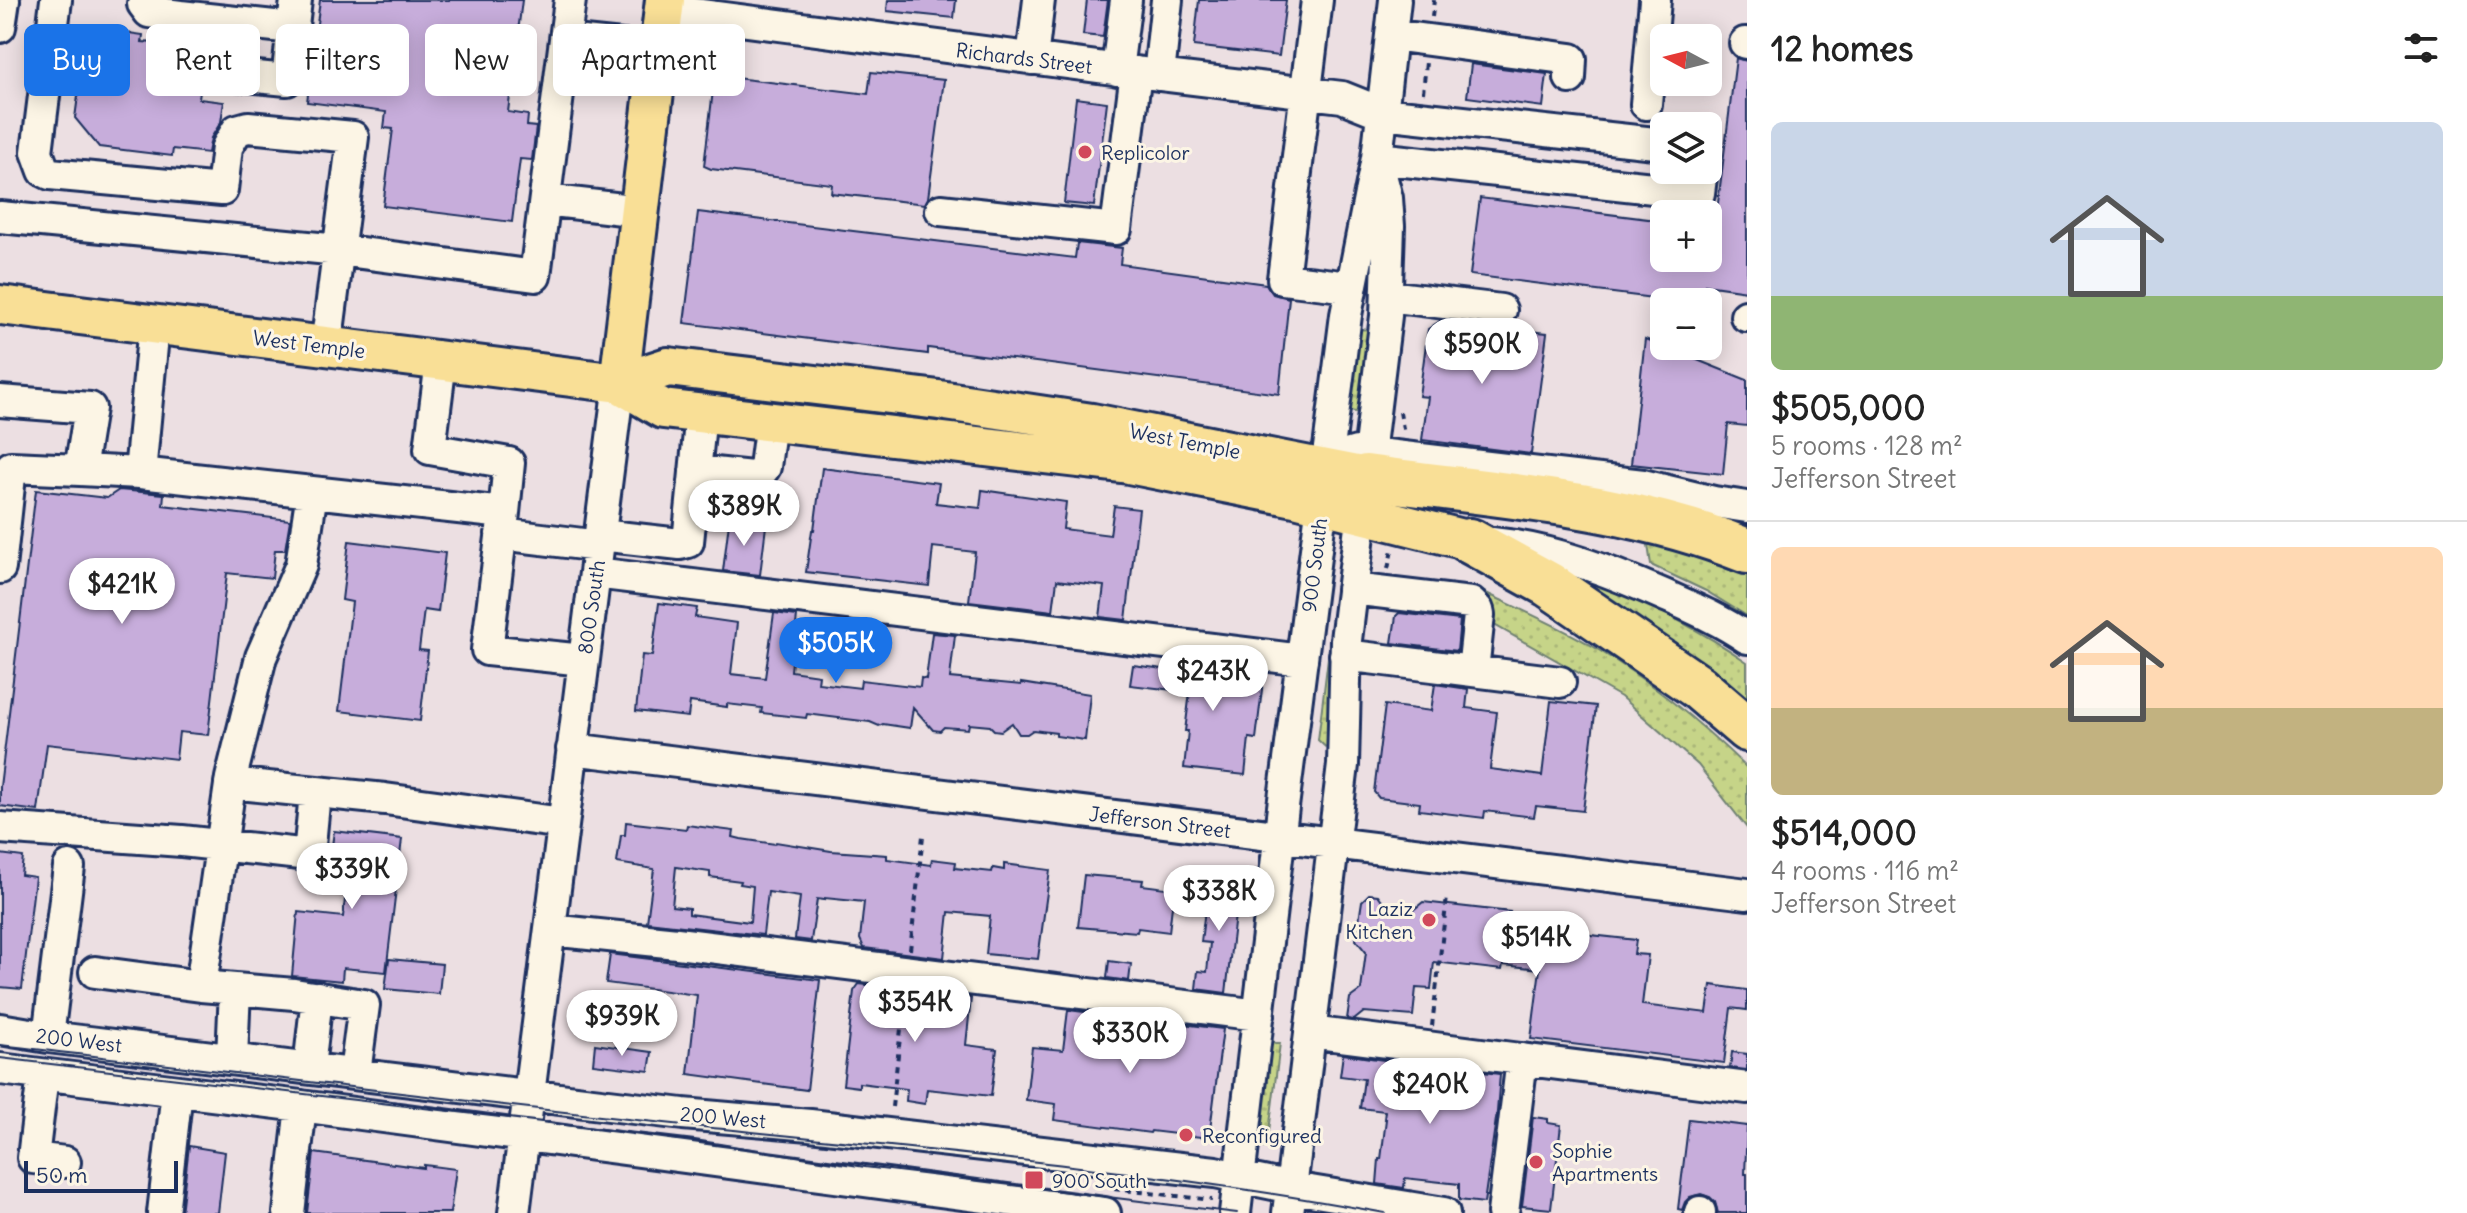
<!DOCTYPE html>
<html lang="en">
<head>
<meta charset="utf-8">
<style>
  :root { --surface:#fff; --page:#f6f6f6; --text:#222; --muted:#767676; --line:#e0e0e0; --accent:#1a73e8 }
  body { margin:0; font-family:Delius,sans-serif; background:var(--page); color:var(--text); height:100vh; display:flex; flex-direction:column; font-size:30px; white-space:nowrap }
  * { box-sizing:border-box; margin:0 }
  p { font-size:26px; color:var(--muted) }
  .icon { flex:none; width:44px; height:44px; fill:none; stroke:currentColor; stroke-width:2; stroke-linecap:round; stroke-linejoin:round }
  .map { position:relative; flex:1; overflow:hidden }
  .drawer { display:flex; flex-direction:column; background:var(--surface); width:720px }
  .drawer>* { flex:none }
  .banner { position:absolute; left:24px; top:24px; width:760px; height:72px; display:flex; gap:16px }
  .needle { width:52px; rotate:277deg }
  .buttons { position:absolute; left:1650px; top:24px; display:grid; gap:16px }
  .buttons a { display:grid; place-items:center; width:72px; height:72px; border-radius:12px; background:var(--surface); box-shadow:0 4px 20px #0003; font-size:40px }
  .scale { position:absolute; left:24px; bottom:20px; width:154px; box-sizing:border-box; padding-left:8px; border:4px solid #1b2f5e; border-top:0; font-size:22px; line-height:28px; white-space:nowrap; color:#1b2f5e; -webkit-text-stroke:6px #fcf5e5; paint-order:stroke }
  .price { position:absolute; translate:-50% -68px; padding:0 18px; border-radius:28px; background:#fff; color:#222; font-size:26px; line-height:52px; filter:drop-shadow(0 2px 4px #0008) }
  .price::after { content:''; position:absolute; left:50%; top:48px; width:24px; height:18px; margin-left:-12px; background:inherit; clip-path:polygon(0 0,100% 0,50% 100%) }
  .price.selected { background:var(--accent); color:#fff }
  ul { padding:0; list-style:none }
  li { display:grid; align-content:center; gap:16px; height:424px; padding:0 24px }
  li+li { border-top:2px solid var(--line) }
  li span { display:grid; place-items:center; height:248px; border-radius:12px; color:#555 }
  li>.icon { margin-inline-start:auto }
  span .icon { width:144px; height:144px; fill:#fffc; stroke-width:1 }
  li b { font-size:34px }
  h2 { display:flex; justify-content:space-between; align-items:center; height:96px; padding:0 24px; font-size:34px }
  .pill { padding:0 28px; border-radius:12px; background:var(--surface); box-shadow:0 4px 20px #0003; font-size:28px; line-height:72px }
  .pill.selected { background:var(--accent); color:#fff }
  main { display:flex; flex:1; min-height:0 }
  .map>svg:first-child { display:block }
  .green { fill:url(#green-dots); stroke:#708273; stroke-width:2 }
  .building { fill:#c7addb; stroke:#1b2f5e; stroke-width:2; fill-rule:evenodd }
  .lines { fill:none; stroke-linecap:round; stroke-linejoin:round }
  .minor-casing { stroke:#1b2f5e; stroke-width:36 }
  .major-casing { stroke:#1b2f5e; stroke-width:44 }
  .highway-casing { stroke:#1b2f5e; stroke-width:50 }
  .path { stroke:#1b2f5e; stroke-width:4; stroke-dasharray:6 6; stroke-linecap:butt }
  .minor { stroke:#fcf5e5; stroke-width:30 }
  .major { stroke:#f9df96; stroke-width:38 }
  .highway { stroke:#f9df96; stroke-width:44 }
  .tram { stroke:#1b2f5e; stroke-width:2 }
  .poi-dot { fill:#d1495b; stroke:#fcf5e5; stroke-width:3 }
  .labels { text-anchor:middle; dominant-baseline:central; stroke-width:6; stroke-linejoin:round; paint-order:stroke }
  .street-label { font-size:20px; fill:#1b2f5e; stroke:#fcf5e5 }
  .poi-label { font-size:20px; fill:#1b2f5e; stroke:#fcf5e5; text-anchor:start }
</style>
</head>
<body>
<main>
<div class="map">
<svg width="1747" height="1213" viewBox="0 0 1747 1213">
  <defs>
    <pattern id="green-dots" width="8" height="8" patternUnits="userSpaceOnUse" patternTransform="scale(2)"><rect width="8" height="8" fill="#c6d488"/><path d="M2 2h.1M6 6h.1" fill="none" stroke="#aab678" stroke-width="1.8" stroke-linecap="round"/></pattern>
  </defs>
  <rect width="100%" height="100%" fill="#ecdfe2"/>
  <filter id="ink" filterUnits="userSpaceOnUse"><feTurbulence type="fractalNoise" baseFrequency=".0125" numOctaves="2"/><feDisplacementMap in="SourceGraphic" scale="16" xChannelSelector="R" yChannelSelector="G"/><feConvolveMatrix kernelMatrix="1 2 1 2 8 2 1 2 1" color-interpolation-filters="sRGB"/></filter>
  <g filter="url(#ink)">
    <!-- green -->
    <path class="green" d="M1358,329L1373,330L1362,413L1349,411Z
      M1647,538L1747,569V616L1706,591L1651,565Z
      M1340,559L1348,560L1333,754L1318,740Z
      M1594,581C1648,603 1699,629 1747,662V700C1698,659 1647,622 1591,589Z
      M1484,592C1521,610 1559,626 1594,647C1650,681 1700,722 1747,768V828L1698,765L1621,697L1484,619L1482,608Z
      M1261,1029L1275,1043H1280L1267,1148L1259,1147L1268,1069L1259,1045Z"/>
    <!-- building -->
    <path class="building" d="M320,0H522L508,112L528,115L527,126L536,127L532,160L520,159L512,222L383,206L393,129L384,128L386,112L307,102Z
      M888,0H956L954,18L887,11Z
      M1087,0H1108L1103,37L1083,35Z
      M1199,0H1286L1279,56L1194,46Z
      M108,30L143,35L142,42L155,43L150,85L200,91L199,99L224,102L221,122L211,138L208,153L173,149L172,156L99,147L75,118L81,74L105,56Z
      M1736,58L1747,61V291L1705,285L1703,302H1685L1470,275L1480,198L1664,221V258H1708V227H1715Z
      M1471,64L1547,74L1543,107L1467,97Z
      M871,72L944,80L928,198L925,204L831,193L832,184L711,169L704,166L714,82L719,76L868,94Z
      M1076,98L1107,102L1094,206L1064,203Z
      M698,212L1075,258L1077,243L1122,248L1120,264L1266,284L1273,294L1289,298L1279,394L928,348V354L684,323Z
      M1440,321L1547,333L1531,454L1422,440L1428,397L1419,396L1428,329Z
      M1645,339L1747,380V426L1728,424L1723,474L1631,464Z
      M822,468L939,483L936,503L980,508L982,490L1066,502L1063,529L1110,535L1114,506L1139,509L1126,620L1100,617L1104,586L1080,583L1057,580L1053,611L969,601L975,552L933,547L929,586L806,572L812,530H814Z
      M36,490L107,498L119,490L164,494L163,505L290,520L285,550H275L272,578L227,573L208,735L179,732L176,759L47,744L38,811L0,806V787Z
      M729,522L766,526L760,575L723,571Z
      M349,541L445,553L438,612L424,610L419,650L428,651L420,721L339,711L352,602L342,600Z
      M659,603L697,608L695,617L737,623L731,674L765,678L774,613L797,616L791,671L819,675L818,683L860,688L861,680L920,687L921,678L926,679L932,633L955,635L950,678L1021,685V683L1090,694L1085,740L1056,736V733L1033,730L1027,734H1019L1012,723L1001,731L994,730L990,726L969,724L968,729L944,727L940,731L933,730L913,707L910,728L883,724L879,726L870,722L807,714L806,718L761,713L762,708L727,704V707L690,702L688,717L636,711L642,655L652,656Z
      M1399,613L1460,620L1457,651L1392,643L1396,616Z
      M1133,665L1194,673L1195,665L1264,673L1256,739L1249,738L1245,775L1184,768L1188,731H1185L1190,692L1130,685Z
      M1435,684L1468,689L1466,708L1497,712L1490,769L1542,776L1551,701L1596,706L1583,811L1536,806L1534,817L1485,811L1484,818L1419,810L1420,803L1379,798L1374,792L1385,705L1431,711Z
      M626,822L686,829L687,825L734,831L733,837L741,839L775,844L776,842L831,851L887,855V859L931,865L932,859L956,862L955,868L992,872L993,868L1004,870V864L1050,870L1038,959L986,954L990,916L949,912L944,958L864,948L860,939L864,902L825,898V900L817,899L811,941L795,939L800,897L768,892L763,935L647,922L654,869L617,863L621,835H625ZM676,867L710,872V877L741,881L740,884L753,886L750,922L689,914V908L672,906Z
      M334,831L402,839L386,972L343,968L342,981L292,976L298,912L343,917L346,890L328,875Z
      M0,854L23,857L21,875L35,877L22,989L0,987Z
      M1084,875L1143,880L1142,885L1174,889L1169,932L1138,928L1137,932L1078,927Z
      M1209,877L1239,880L1226,993L1196,989L1198,971L1207,972L1210,943L1201,942Z
      M1369,894L1378,895L1388,908L1412,911L1423,902L1510,912L1508,926L1636,940L1634,954L1648,955L1642,1005L1707,1013L1711,985L1747,990V1010L1731,1008L1724,1063L1531,1039L1540,969L1503,965L1502,970L1434,962L1431,989L1416,988L1413,1016L1364,1012L1354,1020L1347,1019L1350,998L1361,990L1366,952L1356,940L1362,901Z
      M610,954L820,980L807,1090L688,1074L697,995L606,983Z
      M389,959L442,964L439,994L385,989Z
      M1109,961L1131,964L1129,981L1107,978Z
      M859,984L971,998L966,1045L997,1049L991,1096L927,1089L925,1104L906,1101L907,1089L859,1083V1087L843,1085L854,991Z
      M1068,1010L1223,1029L1209,1138L1151,1131L1150,1133L1054,1120L1056,1104L1026,1100L1032,1047L1063,1050Z
      M595,1044L652,1052L649,1071L593,1064Z
      M1732,1052L1747,1054V1070L1730,1068Z
      M1343,1054L1418,1065L1416,1093L1469,1099L1473,1071L1500,1074L1497,1112L1484,1203L1459,1200V1184L1405,1178L1404,1188L1377,1184L1379,1159H1381L1386,1119H1384L1385,1111L1360,1108L1364,1079L1340,1076Z
      M1533,1117L1548,1119V1123L1561,1125L1551,1209L1522,1206Z
      M1689,1119L1747,1126L1745,1174H1747V1213H1718L1715,1202L1710,1197L1701,1194L1690,1197L1685,1202L1682,1210L1678,1209Z
      M189,1146L225,1152L218,1213H181Z
      M314,1153L424,1168V1165L456,1169L450,1213H307Z"/>
    <g class="lines">
      <!-- minor casing -->
      <g class="minor-casing">
        <path id="minor" d="M56,0L37,152L44,171L50,174L222,190L227,147L237,130L248,127L353,137L326,347
          M1317,0L1283,279L1350,287
          M143,4L149,12L180,16L176,52L197,53L226,74L287,80L296,0
          M664,10L1159,75L1342,97L1382,113L1664,144
          M180,16L293,28
          M0,27L4,0
          M1391,35L1571,59L1570,78
          M565,40L659,50
          M1745,43H1747
          M1032,59L1039,0
          M1117,70L1126,0
          M1159,75L1167,0
          M1646,104L1655,0
          M1377,158L1699,193L1702,170
          M545,200L640,211
          M941,210L1116,229L1136,72
          M0,217L339,250L535,276L570,0
          M1388,296L1501,310
          M1746,316H1747
          M441,361L430,449L509,463L504,513
          M0,401L90,408L80,470L140,473L504,513L487,650L584,660
          M1350,454L1357,452L1369,453L1643,485L1714,502L1747,507
          M695,471L752,477L760,474L765,467L771,421
          M140,473L154,325
          M312,492L301,565L261,657L231,778L201,986L294,994L364,1005L355,1073
          M501,534L599,546
          M600,535L680,544L688,542L701,413
          M1492,543C1553,549 1609,571 1664,595C1693,608 1721,620 1747,638
          M0,568L11,467L80,470
          M595,573L1302,660
          M1352,589L1471,603L1478,610L1479,615L1473,671
          M1345,655L1560,682
          M572,749L1747,894
          M230,783L385,799L563,823
          M0,828L182,841L309,855L315,793
          M550,930L677,943L1259,1015
          M95,972L201,986
          M0,1029L48,1037L683,1114L810,1125L1215,1172L1292,1188L1444,1213
          M1310,1032L1747,1088
          M48,1037L69,867
          M232,1058L235,989
          M309,1068L317,997
          M0,1069C100,1082 201,1093 301,1106C569,1140 837,1179 1105,1213
          M43,1075L33,1158L65,1162
          M163,1213L177,1091
          M289,1213L301,1106
          M514,1213L619,383
          M1235,1213L1283,807L1346,315L1377,158L1395,0
          M1288,1213L1343,765L1346,640L1386,316L1389,226L1387,198L1381,175
          M1503,1213L1522,1059
          M1700,1213V1212"/>
      </g>
      <!-- major casing -->
      <g class="major-casing">
        <path id="major" d="M0,305L619,383L663,409L1129,464L1295,497L1470,541
          M619,383L668,367L939,400L1092,423L1366,477
          M619,383L665,0"/>
      </g>
      <!-- highway casing -->
      <g class="highway-casing">
        <path id="highway" d="M1366,477C1494,495 1627,502 1747,551
          M1470,541L1548,584L1698,687L1747,729"/>
      </g>
      <!-- path -->
      <path class="path" d="M1432,17L1434,0
        M1423,93L1426,62
        M1400,412L1404,434
        M1388,569L1392,550
        M910,950L923,836
        M1432,1026L1447,897
        M892,1107L905,994
        M1114,1189L1212,1200"/>
      <!-- minor -->
      <use href="#minor" class="minor"/>
      <!-- major -->
      <use href="#major" class="major"/>
      <!-- highway -->
      <use href="#highway" class="highway"/>
      <!-- tram -->
      <path class="tram" d="M0,1045C234,1072 469,1103 703,1127C931,1150 1160,1171 1385,1213
        M0,1058L695,1140L865,1167L1237,1213"/>
    </g>
  </g>
  <!-- markers -->
  <g class="poi-dot">
    <circle cx="1085" cy="152" r="8"/>
    <circle cx="1429" cy="920" r="8"/>
    <circle cx="1186" cy="1135" r="8"/>
    <circle cx="1536" cy="1162" r="8"/>
    <rect x="1024" y="1170" width="20" height="20" rx="4"/>
  </g>
  <g class="labels">
    <!-- street labels -->
    <g class="street-label">
      <text transform="translate(1024 58) rotate(7)">Richards Street</text>
      <text transform="translate(309 344) rotate(7)">West Temple</text>
      <text transform="translate(1185 441) rotate(11)">West Temple</text>
      <text transform="translate(1314 565) rotate(-83)">900 South</text>
      <text transform="translate(591 607) rotate(-82)">800 South</text>
      <text transform="translate(1160 822) rotate(7)">Jefferson Street</text>
      <text transform="translate(79 1040) rotate(7)">200 West</text>
      <text transform="translate(723 1117) rotate(5)">200 West</text>
    </g>
    <!-- poi labels -->
    <g class="poi-label">
      <text x="1101" y="152">Replicolor</text>
      <text x="1413" y="908" text-anchor="end">Laziz<tspan x="1413" dy="23">Kitchen</tspan></text>
      <text x="1202" y="1135">Reconfigured</text>
      <text x="1552" y="1150">Sophie<tspan x="1552" dy="23">Apartments</tspan></text>
      <text x="1052" y="1180">900 South</text>
    </g>
  </g>
</svg>
<div class="buttons">
<a><svg class="needle" viewBox="-14 -14 28 28"><path d="M0-13l5 13h-10z" fill="#e53935"/><path d="M0 13l5-13h-10z" fill="#767676"/></svg></a>
<a><svg class="icon" aria-label="layers" viewBox="0 0 24 24"><path d="M12 4l9 5-9 5-9-5zM3 14l9 5 9-5"/></svg></a>
<a>+</a>
<a>−</a>
</div>
<div class="scale">50 m</div>
<b class="price" style="left:1482px;top:386px">$590K</b>
<b class="price" style="left:744px;top:548px">$389K</b>
<b class="price" style="left:122px;top:626px">$421K</b>
<b class="price selected" style="left:836px;top:685px">$505K</b>
<b class="price" style="left:1213px;top:713px">$243K</b>
<b class="price" style="left:352px;top:911px">$339K</b>
<b class="price" style="left:1219px;top:933px">$338K</b>
<b class="price" style="left:1536px;top:979px">$514K</b>
<b class="price" style="left:915px;top:1044px">$354K</b>
<b class="price" style="left:622px;top:1058px">$939K</b>
<b class="price" style="left:1130px;top:1075px">$330K</b>
<b class="price" style="left:1430px;top:1126px">$240K</b>
<div class="banner">
<a class="pill selected">Buy</a>
<a class="pill">Rent</a>
<a class="pill">Filters</a>
<a class="pill">New</a>
<a class="pill">Apartment</a>
</div>
</div>
<section class="drawer">
<h2>12 homes<svg class="icon" aria-label="filters" viewBox="0 0 24 24"><path d="M4 7h16M4 17h16"/><circle cx="9" cy="7" r="2"/><circle cx="15" cy="17" r="2"/></svg></h2>
<ul>
<li><span style="background:linear-gradient(#c9d6e8 70%,#8fb573 0)"><svg class="icon" aria-label="home" viewBox="0 0 24 24"><path d="M3 11l9-7 9 7M6 9v11h12V9"/></svg></span><div><b>$505,000</b><p>5 rooms · 128 m²</p><p>Jefferson Street</p></div></li>
<li><span style="background:linear-gradient(#ffd9b3 65%,#c2b280 0)"><svg class="icon" aria-label="home" viewBox="0 0 24 24"><path d="M3 11l9-7 9 7M6 9v11h12V9"/></svg></span><div><b>$514,000</b><p>4 rooms · 116 m²</p><p>Jefferson Street</p></div></li>
</ul>
</section>
</main>
</body>
</html>
